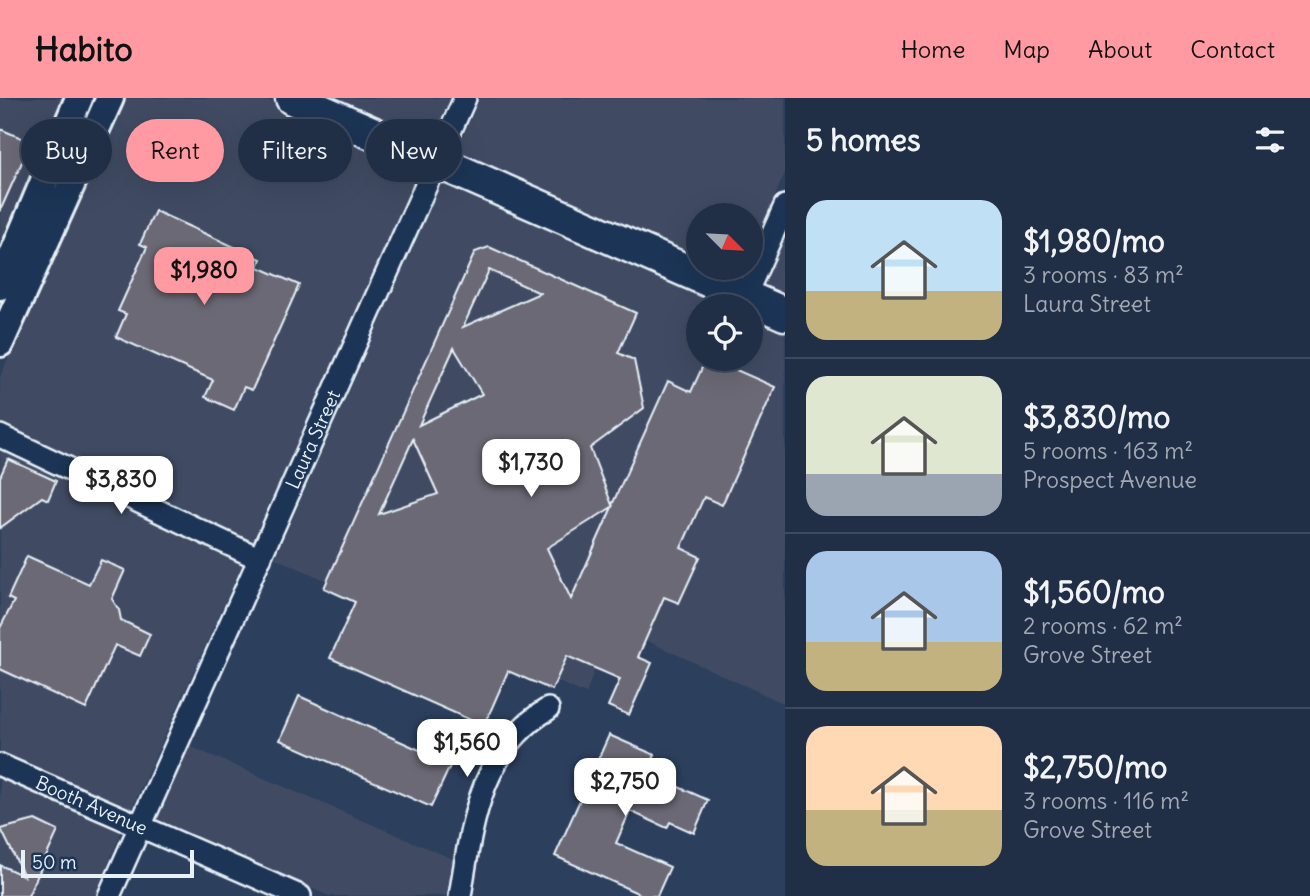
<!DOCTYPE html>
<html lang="en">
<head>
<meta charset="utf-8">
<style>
  :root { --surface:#212f46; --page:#2d3b51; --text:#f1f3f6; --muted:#a2a9b3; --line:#3e4a5f; --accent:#ff9aa2 }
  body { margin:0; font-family:Delius,sans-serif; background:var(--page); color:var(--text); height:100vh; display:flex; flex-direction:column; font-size:26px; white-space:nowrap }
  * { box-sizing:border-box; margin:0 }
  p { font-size:23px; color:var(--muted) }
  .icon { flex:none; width:38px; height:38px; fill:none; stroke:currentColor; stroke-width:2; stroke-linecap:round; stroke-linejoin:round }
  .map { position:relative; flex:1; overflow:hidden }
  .side { display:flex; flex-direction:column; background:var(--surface); width:525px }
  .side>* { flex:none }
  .hud { position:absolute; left:21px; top:21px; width:658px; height:63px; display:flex; gap:14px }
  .needle { width:46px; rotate:114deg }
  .tools { position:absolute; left:686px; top:105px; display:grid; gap:14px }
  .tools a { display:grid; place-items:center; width:77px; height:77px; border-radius:50%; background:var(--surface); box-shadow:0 7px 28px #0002,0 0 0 2px var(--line); font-size:35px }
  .scale { position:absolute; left:21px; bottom:18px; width:173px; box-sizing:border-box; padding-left:7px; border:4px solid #e8f1f8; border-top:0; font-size:19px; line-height:24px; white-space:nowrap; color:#e8f1f8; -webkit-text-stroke:5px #1d3557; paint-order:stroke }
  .price { position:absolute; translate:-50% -60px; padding:0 16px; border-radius:14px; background:#fff; color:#222; font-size:23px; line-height:46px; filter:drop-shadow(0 2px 4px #0008) }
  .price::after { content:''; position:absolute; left:50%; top:42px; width:21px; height:16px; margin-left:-10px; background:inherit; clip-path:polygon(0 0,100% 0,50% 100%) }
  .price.active { background:var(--accent); color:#111 }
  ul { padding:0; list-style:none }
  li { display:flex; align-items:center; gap:21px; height:175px; padding:0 21px }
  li+li { border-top:2px solid var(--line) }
  li span { display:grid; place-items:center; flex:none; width:196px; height:140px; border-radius:21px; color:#555 }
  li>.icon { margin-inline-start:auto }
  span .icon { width:84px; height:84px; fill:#fffc; stroke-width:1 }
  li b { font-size:30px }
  h2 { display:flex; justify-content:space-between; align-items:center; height:84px; padding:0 21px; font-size:30px }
  .chip { padding:0 24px; border-radius:32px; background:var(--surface); box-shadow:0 7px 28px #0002,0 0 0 2px var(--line); font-size:24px; line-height:63px }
  .chip.active { background:var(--accent); color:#111 }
  header { display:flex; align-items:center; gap:42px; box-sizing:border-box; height:98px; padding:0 35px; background:var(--accent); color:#111 }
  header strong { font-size:33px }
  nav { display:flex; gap:38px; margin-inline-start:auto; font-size:24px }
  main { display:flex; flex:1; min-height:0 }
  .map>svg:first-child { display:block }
  .built { fill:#3f4c64 }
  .building { fill:#6a6974; stroke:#e8f1f8; stroke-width:2; fill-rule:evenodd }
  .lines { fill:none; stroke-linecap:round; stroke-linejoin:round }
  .minor-casing { stroke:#e8f1f8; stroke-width:26 }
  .tertiary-casing { stroke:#e8f1f8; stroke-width:32 }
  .secondary-casing { stroke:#e8f1f8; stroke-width:37 }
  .minor { stroke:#1d3557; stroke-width:21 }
  .tertiary { stroke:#1d3557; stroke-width:26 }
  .secondary { stroke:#1d3557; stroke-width:32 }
  .labels { text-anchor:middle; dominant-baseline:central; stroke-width:5; stroke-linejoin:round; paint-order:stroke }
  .street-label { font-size:19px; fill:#e8f1f8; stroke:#1d3557 }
</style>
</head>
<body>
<header>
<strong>Habito</strong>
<nav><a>Home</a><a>Map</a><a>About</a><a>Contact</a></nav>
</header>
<main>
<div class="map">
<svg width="785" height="798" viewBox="0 0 785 798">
  <rect width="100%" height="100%" fill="#2c3f5d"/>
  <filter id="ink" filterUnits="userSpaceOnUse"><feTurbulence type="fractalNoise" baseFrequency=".0143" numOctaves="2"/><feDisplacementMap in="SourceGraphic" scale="14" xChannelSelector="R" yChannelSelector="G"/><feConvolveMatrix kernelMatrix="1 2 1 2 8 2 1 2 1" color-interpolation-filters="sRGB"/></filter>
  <g filter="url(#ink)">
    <!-- built -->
    <path class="built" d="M0,0H64L0,155Z
      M125,0H263L420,69L252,444L0,324V279Z
      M322,0H450L429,47Z
      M480,0H785V75L751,152V117H698V165L454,58Z
      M444,80L739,208H698V261H751V213L785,229V606L610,526L586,596L275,460Z
      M785,141V203L762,192Z
      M0,351L242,466L131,712L0,654Z
      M189,648L453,761L446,798H329L155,723Z
      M0,680L121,734L95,798H0Z"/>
    <!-- building -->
    <path class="building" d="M0,31L31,44L0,113Z
      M155,113L261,161L258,169L299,187L252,292L244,289L234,312L205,299L213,282L116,239L126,216L118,213L147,149L140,146Z
      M489,149L636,215L618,255L634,262L644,310L590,350L612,407L668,283L691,294L706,261H711L775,289L722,407L704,399L681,450L700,459L679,505L664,499L638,559L652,565L629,617L608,608L620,581L567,558L552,592L508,573L484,628L330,560L355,504L324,490L475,154ZM489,172L540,195L463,229ZM454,250L482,296L419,327ZM413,341L438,396L379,416L409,350ZM612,409L571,501L547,450Z
      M8,361L56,383L48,402L42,399L0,430V379Z
      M27,458L89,486L101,462L125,472L112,501L119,512L121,522L150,536L140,558L115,547L86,611L0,571V530L14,503L8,500Z
      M299,598L451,666L431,709L280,642Z
      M609,637L655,657L647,675L708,702L694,735L670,724L667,730L630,713L616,745L670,769L657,798H644L555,758Z
      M35,722L58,733L35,783L28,798H0V767L24,778L1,731Z"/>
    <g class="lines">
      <!-- minor casing -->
      <g class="minor-casing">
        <g id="minor">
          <path d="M745,198L785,108"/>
          <path d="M0,338L260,461"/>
          <path id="s1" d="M0,667L300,798"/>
          <path id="s2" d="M109,798L465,0"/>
          <path d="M460,798C472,725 480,652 548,611"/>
        </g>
      </g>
      <!-- tertiary casing -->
      <g class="tertiary-casing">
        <path id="tertiary" d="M0,188L79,0
          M0,245L110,0"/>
      </g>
      <!-- secondary casing -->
      <g class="secondary-casing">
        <path id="secondary" d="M292,0L785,216"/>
      </g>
      <!-- minor -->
      <use href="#minor" class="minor"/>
      <!-- tertiary -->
      <use href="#tertiary" class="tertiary"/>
      <!-- secondary -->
      <use href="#secondary" class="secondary"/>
    </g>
  </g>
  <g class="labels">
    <!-- street labels -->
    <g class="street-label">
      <text stroke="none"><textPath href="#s2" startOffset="500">Laura Street</textPath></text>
      <text stroke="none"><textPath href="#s1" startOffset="100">Booth Avenue</textPath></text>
    </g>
  </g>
</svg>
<div class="tools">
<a><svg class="needle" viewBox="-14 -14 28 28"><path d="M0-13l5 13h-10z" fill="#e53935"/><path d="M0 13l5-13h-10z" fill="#a2a9b3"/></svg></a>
<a><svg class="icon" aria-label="locate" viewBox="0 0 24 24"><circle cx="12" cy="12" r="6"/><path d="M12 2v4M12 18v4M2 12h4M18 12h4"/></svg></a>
</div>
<div class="scale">50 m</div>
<b class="price active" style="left:204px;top:209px">$1,980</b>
<b class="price" style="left:531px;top:401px">$1,730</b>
<b class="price" style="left:121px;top:418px">$3,830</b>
<b class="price" style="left:467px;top:681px">$1,560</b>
<b class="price" style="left:625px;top:720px">$2,750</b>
<div class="hud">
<a class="chip">Buy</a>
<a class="chip active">Rent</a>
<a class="chip">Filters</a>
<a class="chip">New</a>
</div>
</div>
<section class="side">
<h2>5 homes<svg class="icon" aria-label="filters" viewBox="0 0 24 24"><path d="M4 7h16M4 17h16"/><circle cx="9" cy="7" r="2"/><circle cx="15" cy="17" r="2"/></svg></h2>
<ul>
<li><span style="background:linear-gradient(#bfe0f5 65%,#c2b280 0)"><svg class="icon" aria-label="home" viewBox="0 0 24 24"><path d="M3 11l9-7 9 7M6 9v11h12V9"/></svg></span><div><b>$1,980/mo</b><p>3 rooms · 83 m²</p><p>Laura Street</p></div></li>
<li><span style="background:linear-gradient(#dfe7d0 70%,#9aa5b1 0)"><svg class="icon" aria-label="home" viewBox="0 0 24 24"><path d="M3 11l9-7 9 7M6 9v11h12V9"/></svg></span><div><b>$3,830/mo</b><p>5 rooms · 163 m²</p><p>Prospect Avenue</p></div></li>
<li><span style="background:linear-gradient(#a9c7e8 65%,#c2b280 0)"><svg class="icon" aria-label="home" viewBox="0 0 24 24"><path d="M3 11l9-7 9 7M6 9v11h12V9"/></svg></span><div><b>$1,560/mo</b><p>2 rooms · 62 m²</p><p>Grove Street</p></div></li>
<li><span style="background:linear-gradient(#ffd9b3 60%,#c2b280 0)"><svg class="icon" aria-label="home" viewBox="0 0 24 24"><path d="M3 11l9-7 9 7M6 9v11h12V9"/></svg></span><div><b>$2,750/mo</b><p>3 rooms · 116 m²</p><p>Grove Street</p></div></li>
</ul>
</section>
</main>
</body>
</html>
